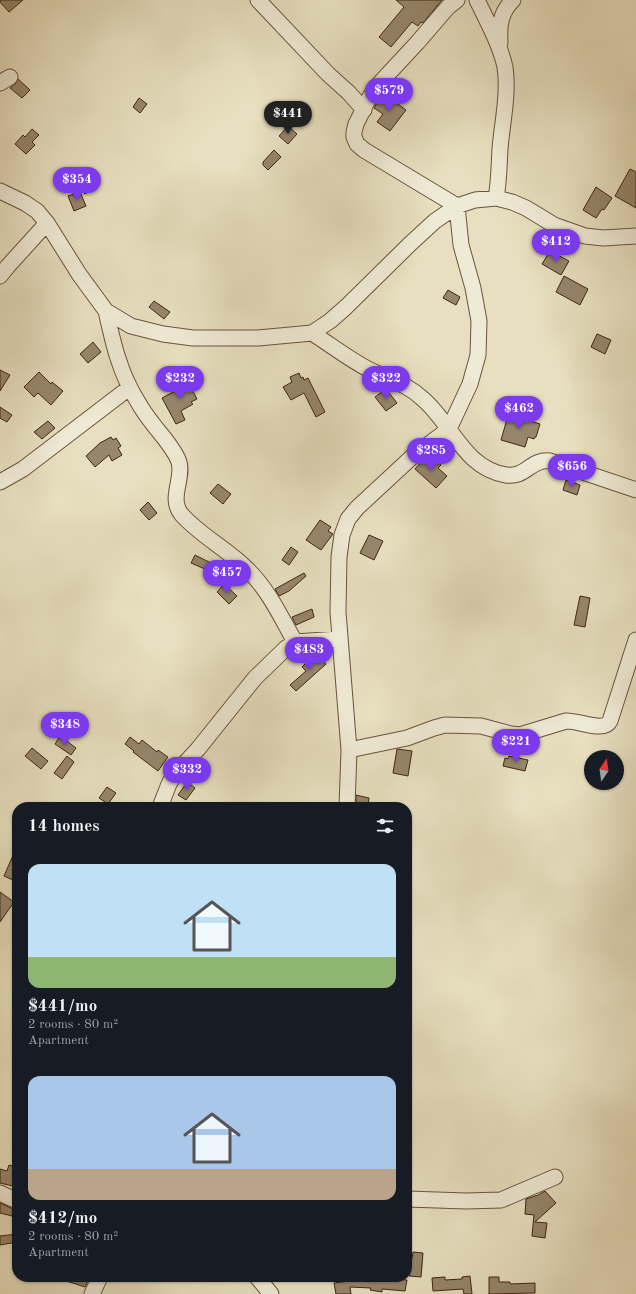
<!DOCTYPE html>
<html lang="en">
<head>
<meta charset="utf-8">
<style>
  :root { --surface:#171b24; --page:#20242c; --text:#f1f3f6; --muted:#9ea1a6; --accent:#7c3aed }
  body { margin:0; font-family:"Old Standard TT",serif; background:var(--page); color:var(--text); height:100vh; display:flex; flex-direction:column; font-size:15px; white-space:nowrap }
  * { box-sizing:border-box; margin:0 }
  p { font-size:13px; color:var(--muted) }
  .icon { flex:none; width:22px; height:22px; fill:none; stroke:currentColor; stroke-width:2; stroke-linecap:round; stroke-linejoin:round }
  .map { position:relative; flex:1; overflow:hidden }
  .drawer { position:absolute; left:12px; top:802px; width:400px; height:480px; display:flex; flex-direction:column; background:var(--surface); border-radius:16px; box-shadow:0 1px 3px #0004 }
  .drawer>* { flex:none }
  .needle { width:26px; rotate:13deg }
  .controls { position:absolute; left:584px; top:750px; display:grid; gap:8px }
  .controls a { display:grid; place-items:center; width:40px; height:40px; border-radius:50%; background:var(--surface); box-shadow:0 1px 3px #0004; font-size:20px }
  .price { position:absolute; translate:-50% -34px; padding:0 9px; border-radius:14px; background:var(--accent); color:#fff; font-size:13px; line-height:26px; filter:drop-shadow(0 1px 2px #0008) }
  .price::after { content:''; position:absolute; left:50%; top:24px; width:12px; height:9px; margin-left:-6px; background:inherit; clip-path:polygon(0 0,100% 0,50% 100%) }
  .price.selected { background:#222; color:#fff }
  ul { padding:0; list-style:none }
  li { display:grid; align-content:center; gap:8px; height:212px; padding:0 16px }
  li span { display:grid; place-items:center; height:124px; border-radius:12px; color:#555 }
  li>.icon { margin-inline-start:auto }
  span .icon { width:72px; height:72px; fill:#fffc; stroke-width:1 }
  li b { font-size:17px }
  h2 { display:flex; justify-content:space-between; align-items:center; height:48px; padding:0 16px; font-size:17px }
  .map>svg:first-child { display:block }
  .building { fill:#96866c; stroke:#3f2612 }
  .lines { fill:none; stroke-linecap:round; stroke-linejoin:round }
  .minor-casing { stroke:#69543d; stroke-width:17 }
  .minor { stroke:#efead5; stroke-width:15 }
</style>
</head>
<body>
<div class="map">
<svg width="636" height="1294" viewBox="0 0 636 1294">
  <rect width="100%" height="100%" fill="#e7dfbf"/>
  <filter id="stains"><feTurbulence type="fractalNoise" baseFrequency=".005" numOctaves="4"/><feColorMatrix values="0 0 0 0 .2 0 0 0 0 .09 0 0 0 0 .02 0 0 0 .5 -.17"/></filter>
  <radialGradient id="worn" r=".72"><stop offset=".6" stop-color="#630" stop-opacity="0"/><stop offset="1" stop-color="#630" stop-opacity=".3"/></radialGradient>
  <!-- building -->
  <path class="building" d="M0,0H23L9,12L0,2Z
    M396,0H442L423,23L421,22L418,26L412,22L391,47L379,37L404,7Z
    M18,79L30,90L22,98L10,88L15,84Z
    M383,93L406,110L390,131L377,122L383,114L374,108Z
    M139,98L147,104L140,113L133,107Z
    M288,126L297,134L288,144L279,136Z
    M32,129L39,135L32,142L35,145L26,154L15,144L23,135L25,137Z
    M274,150L281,157L268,170L263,165V162Z
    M630,169L636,172V208L615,196Z
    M89,180L94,188L85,194L80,187Z
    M596,187L612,198L604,210L602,209L596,218L583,210Z
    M80,192L86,206L74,211L68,196Z
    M550,251L569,261L561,275L542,264Z
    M564,276L588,289L580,305L556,292Z
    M448,290L460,297L456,305L443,298Z
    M154,301L170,312L164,319L149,307Z
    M597,334L611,340L605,354L591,347Z
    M93,342L101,352L88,363L80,354Z
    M0,370L10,375L0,391Z
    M39,372L51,384L52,382L63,391L51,405L38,393L34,397L24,387Z
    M299,373L301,378L303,377L304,380L308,378L325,412L316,417L304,393L291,400L283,387L292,382L290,377Z
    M186,378L197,399L191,402L193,404L181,411L185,420L176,424L162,398L177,390L173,384Z
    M386,389L397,403L386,411L375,397Z
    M0,407L12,415L7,422L0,418Z
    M509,412L525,416L524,419L540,424L536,437H535L534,439L528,437L525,447L501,440Z
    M48,421L55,428L42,439L34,432Z
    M111,437L113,440L116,438L121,446L118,448L122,455L112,461L109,455L95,467L86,456L100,443Z
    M425,458L429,461L433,458L441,465L438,468L447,476L436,488L415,469Z
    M566,480L580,485L577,495L563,490Z
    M218,484L231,494L223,504L210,493Z
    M148,502L157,513L149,520L140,510Z
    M320,520L331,527L328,531L333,534L321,550L306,540Z
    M369,535L383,541L374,560L360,553Z
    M291,547L298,552L289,565L282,560Z
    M195,555L211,563L207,570L191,563Z
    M304,573L306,576L289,591L279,596L275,589Z
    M224,584L237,596L229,604L217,592Z
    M580,596L590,598L585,627L574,625Z
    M312,609L314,617L296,625L292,617Z
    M317,654L326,664L296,691L290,685L306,671L302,667L306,663L304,662L311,656L313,658Z
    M60,736L76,748L71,755L55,744Z
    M130,737L139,744L142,740L157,752L158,750L168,757L158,771L133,752L134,751L125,744Z
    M32,748L48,761L41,769L25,756Z
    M397,749L412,751L408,776L393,773Z
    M67,756L74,762L62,779L54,773Z
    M509,756L528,760L525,771L503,766L505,758L508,759Z
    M187,782L195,788L186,800L178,795Z
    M107,787L116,793L108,804L99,798Z
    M356,795L369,798L368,807H356Z
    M17,846V876L15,881L4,876Z
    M0,892L14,902L0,922Z
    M9,1165L17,1167V1187L0,1183V1169L7,1171Z
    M545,1191L556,1203L535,1222L547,1223L545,1238L532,1236L534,1215L525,1214L526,1199L538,1195Z
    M0,1203L13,1209L12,1216L0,1213Z
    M17,1234V1242L0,1245V1236Z
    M413,1252L423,1253L421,1277L409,1276Z
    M470,1276L472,1294H464L463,1289L433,1291L432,1278L445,1277V1280L462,1279V1277Z
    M60,1277H90L85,1287L60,1279Z
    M358,1277H383V1278L407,1280L405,1291L382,1289V1292L370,1290L371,1288L350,1287L351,1294H336L334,1283L358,1280Z
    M489,1277H499V1282H510V1284L535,1283V1293L489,1294Z"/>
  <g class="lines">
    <!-- minor casing -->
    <g class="minor-casing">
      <path id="minor" d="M258,0L328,74L349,93L364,110
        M477,0C487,21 500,44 505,67C509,94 502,123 500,149C499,166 499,182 496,198
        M500,43C499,26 500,13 513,0
        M0,83L10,77
        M0,191L25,203L37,211L47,223L79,274L106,311L131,326L163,334L193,338H258L312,333L330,321L346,307L411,243L435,221L457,206L475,200L496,198L512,202L526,208L554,225L585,236L603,238L636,236
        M0,276L8,266L47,223
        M106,311C113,343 120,374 138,402C145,415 155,427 165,439C170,446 176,453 179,462C184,479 168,499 182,515C201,536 227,549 247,569C268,589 281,617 295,642
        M312,333C331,345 350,360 370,370C390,380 406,383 423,399C452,424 464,468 506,475C526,478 530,459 550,461L636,490
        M0,482L23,469L129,388
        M349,750L407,738L434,728L445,725L481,726L511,734L520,735L566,721C578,720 604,733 610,721L636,640
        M160,807L169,784L174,775L198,749L255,678L286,648L295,642L339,639
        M347,807L349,750L338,612L339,557L342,535L348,519L357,508L413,456L449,429L470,384L478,355L479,321L473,288L461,245L457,206L364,150L357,144L354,137V132L356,124L368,100L377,86L417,43L448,7L457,0
        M0,1193L17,1201
        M407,1199L466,1201L501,1200L555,1177
        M257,1277L271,1294
        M92,1294L100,1277"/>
    </g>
    <!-- minor -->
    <use href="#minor" class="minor"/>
  </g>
  <rect width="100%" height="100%" filter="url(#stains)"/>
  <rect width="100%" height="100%" fill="url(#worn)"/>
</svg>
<div class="controls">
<a><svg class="needle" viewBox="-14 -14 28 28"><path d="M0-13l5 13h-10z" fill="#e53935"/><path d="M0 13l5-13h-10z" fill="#9ea1a6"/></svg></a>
</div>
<b class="price" style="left:389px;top:112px">$579</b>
<b class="price selected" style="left:288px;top:135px">$441</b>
<b class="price" style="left:77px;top:201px">$354</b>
<b class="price" style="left:556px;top:263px">$412</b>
<b class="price" style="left:180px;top:400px">$232</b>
<b class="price" style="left:386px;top:400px">$322</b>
<b class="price" style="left:519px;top:430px">$462</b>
<b class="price" style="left:431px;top:472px">$285</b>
<b class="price" style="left:572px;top:488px">$656</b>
<b class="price" style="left:227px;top:594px">$457</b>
<b class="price" style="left:309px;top:671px">$483</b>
<b class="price" style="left:65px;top:746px">$348</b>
<b class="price" style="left:516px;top:763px">$221</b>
<b class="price" style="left:187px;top:791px">$332</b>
<section class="drawer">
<h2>14 homes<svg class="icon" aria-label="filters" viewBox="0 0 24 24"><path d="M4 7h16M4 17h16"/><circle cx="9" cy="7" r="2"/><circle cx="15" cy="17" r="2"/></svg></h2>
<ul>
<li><span style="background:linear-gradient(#bfe0f5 75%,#8fb573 0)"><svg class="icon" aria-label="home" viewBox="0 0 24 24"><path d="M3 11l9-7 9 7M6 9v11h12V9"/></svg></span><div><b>$441/mo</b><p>2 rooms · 80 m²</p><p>Apartment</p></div></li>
<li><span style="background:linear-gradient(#a9c7e8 75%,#b9a48a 0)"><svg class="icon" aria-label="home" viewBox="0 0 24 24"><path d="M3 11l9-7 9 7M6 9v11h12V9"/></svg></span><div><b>$412/mo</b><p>2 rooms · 80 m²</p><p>Apartment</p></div></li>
</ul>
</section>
</div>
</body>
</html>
